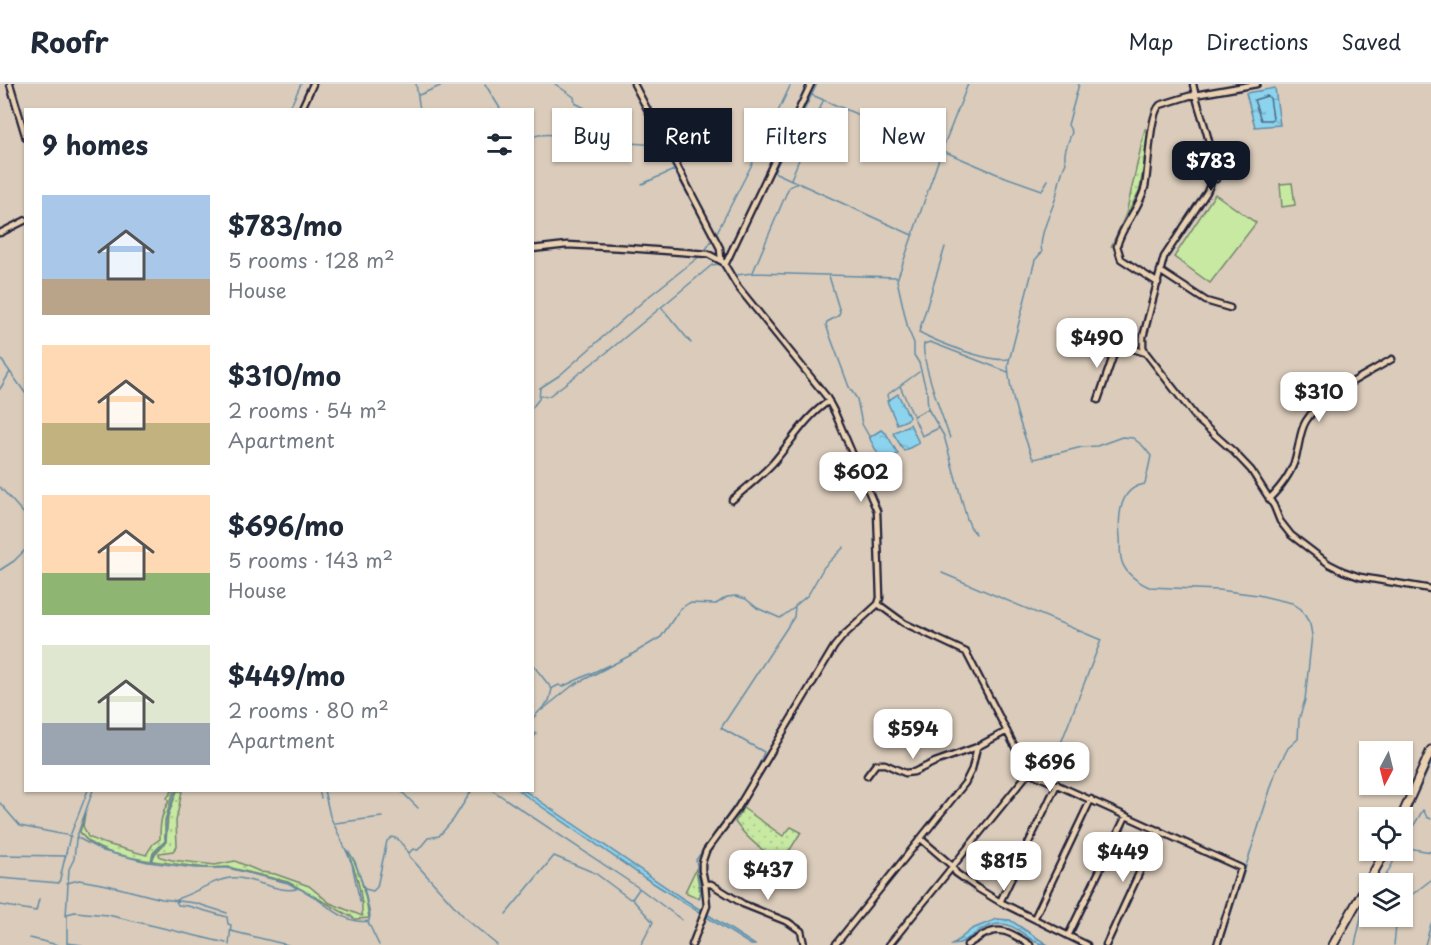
<!DOCTYPE html>
<html lang="en">
<head>
<meta charset="utf-8">
<style>
  :root { --surface:#fff; --page:#f6f6f7; --text:#1f2937; --muted:#747a83; --line:#e0e1e3; --accent:#111827 }
  body { margin:0; font-family:"Playpen Sans",sans-serif; background:var(--page); color:var(--text); height:100vh; display:flex; flex-direction:column; font-size:22px; white-space:nowrap }
  * { box-sizing:border-box; margin:0 }
  p { font-size:20px; color:var(--muted) }
  .icon { flex:none; width:33px; height:33px; fill:none; stroke:currentColor; stroke-width:2; stroke-linecap:round; stroke-linejoin:round }
  .map { position:relative; flex:1; overflow:hidden }
  .side { position:absolute; left:24px; top:24px; width:510px; height:684px; display:flex; flex-direction:column; background:var(--surface); border-radius:0px; box-shadow:0 2px 4px #0004 }
  .side>* { flex:none }
  .top-card { position:absolute; left:552px; top:24px; width:570px; height:54px; display:flex; gap:12px }
  .needle { width:39px; rotate:187deg }
  .fabs { position:absolute; left:1359px; top:657px; display:grid; gap:12px }
  .fabs a { display:grid; place-items:center; width:54px; height:54px; border-radius:0px; background:var(--surface); box-shadow:0 2px 4px #0004; font-size:30px }
  .price { position:absolute; translate:-50% -51px; padding:0 14px; border-radius:12px; background:#fff; color:#222; font-size:20px; line-height:39px; filter:drop-shadow(0 2px 3px #0008) }
  .price::after { content:''; position:absolute; left:50%; top:36px; width:18px; height:14px; margin-left:-9px; background:inherit; clip-path:polygon(0 0,100% 0,50% 100%) }
  .price.on { background:var(--accent); color:#fff }
  ul { padding:0; list-style:none }
  li { display:flex; align-items:center; gap:18px; height:150px; padding:0 18px }
  li span { display:grid; place-items:center; flex:none; width:168px; height:120px; border-radius:0px; color:#555 }
  li>.icon { margin-inline-start:auto }
  span .icon { width:72px; height:72px; fill:#fffc; stroke-width:1 }
  li b { font-size:26px }
  h2 { display:flex; justify-content:space-between; align-items:center; height:72px; padding:0 18px; font-size:26px }
  .chip { padding:0 21px; border-radius:0px; background:var(--surface); box-shadow:0 2px 4px #0004; font-size:21px; line-height:54px }
  .chip.on { background:var(--accent); color:#fff }
  header { display:flex; align-items:center; gap:36px; box-sizing:border-box; height:84px; padding:0 30px; background:var(--surface); border-bottom:2px solid var(--line) }
  header strong { font-size:28px }
  nav { display:flex; gap:33px; margin-inline-start:auto; font-size:21px }
  .map>svg:first-child { display:block }
  .grass { fill:url(#grass-dots); stroke:#74866e; stroke-width:1.5 }
  .garden { fill:#c7e9a2; stroke:#74866e; stroke-width:1.5 }
  .water { fill:url(#water-ripples); stroke:#628ca6; stroke-width:1.5 }
  .lines { fill:none; stroke-linecap:round; stroke-linejoin:round }
  .shore { stroke:#4c6983; stroke-width:1.5 }
  .stream { stroke:#628ca6; stroke-width:1.5 }
  .street-casing { stroke:#22223b; stroke-width:9 }
  .secondary-casing { stroke:#22223b; stroke-width:11 }
  .street { stroke:#e9d1b1; stroke-width:4.5 }
  .secondary { stroke:#e9d1b1; stroke-width:7 }
</style>
</head>
<body>
<header>
<strong>Roofr</strong>
<nav><a>Map</a><a>Directions</a><a>Saved</a></nav>
</header>
<div class="map">
<svg width="1431" height="861" viewBox="0 0 1431 861">
  <defs>
    <pattern id="grass-dots" width="8" height="8" patternUnits="userSpaceOnUse" patternTransform="scale(1.5)"><rect width="8" height="8" fill="#c7e9a2"/><path d="M2 2h.1M6 6h.1" fill="none" stroke="#abc88c" stroke-width="1.8" stroke-linecap="round"/></pattern>
    <pattern id="water-ripples" width="26" height="14" patternUnits="userSpaceOnUse" patternTransform="scale(1.5)"><rect width="26" height="14" fill="#8cd3ee"/><path d="M2 4q2-2 4 0t4 0M15 11q2-2 4 0t4 0" fill="none" stroke="#78b5cd"/></pattern>
  </defs>
  <rect width="100%" height="100%" fill="#dacbba"/>
  <filter id="ink" filterUnits="userSpaceOnUse"><feTurbulence type="fractalNoise" baseFrequency=".0167" numOctaves="2"/><feDisplacementMap in="SourceGraphic" scale="12" xChannelSelector="R" yChannelSelector="G"/><feConvolveMatrix kernelMatrix="1 2 1 2 8 2 1 2 1" color-interpolation-filters="sRGB"/></filter>
  <g filter="url(#ink)">
    <!-- grass -->
    <path class="grass" d="M1145,45L1149,46L1140,105L1111,163L1126,130Z
      M172,707H174L165,736V757L153,769L151,777C128,773 93,769 80,748L85,730L83,742L88,753L103,759L146,771L153,760L160,755C160,740 161,730 169,717L167,714Z
      M177,707H182L176,737L177,762L173,767L159,769L160,773L172,776L215,781L235,777L261,788L275,790L309,802L330,819L362,832C363,812 356,784 346,766C359,777 367,818 369,834L355,835L288,798L228,783L207,784L152,777L155,770L166,758L168,732Z
      M743,724L783,752L791,743L801,748L783,777C765,771 746,753 735,738Z
      M696,785L700,809L698,814L685,808Z"/>
    <!-- garden -->
    <path class="garden" d="M1292,99L1295,121L1282,123L1280,100Z
      M1215,110L1256,139L1210,199L1174,173Z"/>
    <!-- water -->
    <path class="water" d="M1275,4L1280,41L1255,43L1246,9Z
      M898,310L909,333L907,336L897,340L887,317Z
      M910,340L919,359L904,367L893,349Z
      M881,346L886,349L898,370L885,376L880,374L870,355V353Z
      M519,707H525L682,814L755,861H751L645,794Z
      M997,835L1010,836L1048,861C1030,861 1020,841 1002,840C981,839 966,861 952,861L972,845Z"/>
    <g class="lines">
      <!-- shore -->
      <path class="shore" d="M1267,12L1270,14L1273,34L1271,36H1261L1254,16Z"/>
      <!-- stream -->
      <path class="stream" d="M416,0L420,26
        M485,0L501,26
        M555,0L574,13L575,19L585,24L601,56L613,58L660,61L713,156
        M817,0L774,88L912,151
        M968,0L942,66L897,196L908,245L914,259V271L919,279L927,309L928,325L944,352L967,435L971,444L976,450
        M1079,0L1068,41L1072,48C1069,57 1062,70 1066,79C1059,92 1059,105 1054,119C1049,132 1038,155 1042,168L1035,176L1008,281C1010,313 1021,343 1032,373L1034,375L1082,363L1097,362L1122,353L1133,354L1143,362L1151,372L1145,400C1119,404 1118,432 1120,454C1121,462 1119,469 1122,478C1126,490 1138,498 1149,503L1219,506L1258,511L1292,519L1301,525L1310,540L1312,551L1305,616L1299,635L1298,655L1288,664L1276,687L1221,861
        M419,11L445,0
        M812,11L997,90L1042,106L1048,96
        M289,26L301,0
        M532,53C550,46 580,56 600,60L602,56
        M791,95L823,17
        M642,100L674,86
        M715,152L766,53L791,0
        M945,163L919,248C937,258 989,279 1008,275
        M705,167L712,156
        M753,188L789,103L798,99
        M736,191L753,189L897,193
        M829,192L840,228L838,232L827,238L826,241L849,303L857,315L862,340L870,354
        M662,224L691,259
        M0,274L26,310
        M900,302L922,352L939,344
        M0,305L10,288
        M539,312H549L606,269L712,181L719,180L727,189
        M888,315L887,311L919,288
        M532,324L539,315L540,304L560,291L648,213L700,172
        M914,332L928,325
        M950,354C944,337 920,275 924,260L930,258L1008,288
        M0,403L26,432
        M0,486L14,477L26,465
        M942,489L1101,556L1049,690
        M553,604L559,601L562,603L566,601L609,581
        M542,626L572,602L629,572L661,553L680,525L689,519L716,520L727,513L736,512L746,515L757,524L780,534L794,524
        M532,635L549,617L552,605L533,581
        M532,647L536,650L532,656
        M753,695L764,668L721,644L794,533L795,522L808,511L824,483L844,463
        M319,706L321,714
        M400,706L418,724
        M492,706L639,804L682,836
        M0,719L20,742L71,752
        M335,739L382,733
        M1402,742L1431,680
        M76,753L103,767L148,778L195,784H228L288,799L297,804
        M1402,761L1423,726L1427,733L1431,735
        M1402,763L1431,768
        M346,766L352,780L360,818
        M409,769L413,765L418,766L428,754L439,752L453,736L472,706
        M0,771L66,772
        M152,777L154,769L166,757V736L176,707
        M0,794L59,799L70,752L88,706
        M67,799L79,796L107,801L162,815L195,819L227,829
        M1373,800L1391,766
        M1381,800L1400,766
        M365,805L373,807L377,803L387,757L392,753L398,755L409,769V772L465,834L497,861
        M639,805L632,815L653,838L641,861
        M699,815L701,808L696,776L749,701
        M1402,815L1410,812L1431,796
        M0,821L36,827L39,815
        M506,830L554,772L595,789L630,815L633,814
        M66,832L69,785L74,775L76,755L93,706
        M1361,834L1363,816L1370,807
        M368,838L379,861
        M231,847L288,861
        M30,854L58,861
        M67,859L82,861
        M67,861V830L75,828L108,831L226,859
        M229,861L231,841L228,840L227,833L188,822L178,821L176,817L179,814C198,808 218,792 238,794C254,795 285,811 298,804C321,812 341,842 369,837L370,831L364,804L355,778L349,768L346,766L330,732L324,706
        M1355,861L1361,834L1370,824
        M1394,861L1397,832
        M1425,861L1431,840"/>
      <!-- street casing -->
      <g class="street-casing">
        <path id="street" d="M10,0L26,54
          M634,0L720,164L721,176
          M1193,0C1198,28 1213,56 1212,84L1208,85L1205,91L1207,95H1216L1218,89L1212,84
          M301,26L313,0
          M1212,96L1207,108L1164,173L1143,253V263L1146,269L1198,336L1233,367L1251,386L1274,422L1280,437L1291,451L1329,480L1343,487L1360,493L1431,505
          M0,149L26,136
          M532,165L567,161L627,164L708,170L723,178L738,203L826,312L835,329L877,427L880,514L878,520L843,552L834,563L737,725L706,767L702,779V786L705,800L707,822L692,861
          M725,181L811,0
          M1160,187L1206,217L1230,224
          M1158,199L1121,175L1117,162C1122,141 1140,124 1145,103C1149,85 1149,31 1160,21L1189,12L1257,0
          M1092,250L1093,252L1146,269
          M1098,316L1117,261
          M1269,415C1282,402 1294,386 1297,368C1300,357 1300,347 1306,337C1322,311 1366,291 1392,275
          M732,416C746,404 761,392 773,379C792,357 805,333 829,317
          M878,520L904,539L966,568L1016,665L1028,685L1033,690L1241,784L1217,861
          M867,692L876,680H885L905,689L914,688L935,678L977,663
          M921,755L951,781L956,789L977,804L1000,818L1087,861
          M705,800H711L743,820L788,838L801,847L804,861
          M1000,818L1057,700
          M1034,835L1091,715
          M1068,852L1126,732
          M835,861L965,699L972,685L977,663L1007,647
          M889,861L1030,687
          M967,861C996,842 1001,842 1030,861
          M1106,861L1159,746"/>
      </g>
      <!-- secondary casing -->
      <g class="secondary-casing">
        <path id="secondary" d="M1401,734L1431,666
          M1333,861L1386,766"/>
      </g>
      <!-- street -->
      <use href="#street" class="street"/>
      <!-- secondary -->
      <use href="#secondary" class="secondary"/>
    </g>
  </g>
</svg>
<div class="fabs">
<a><svg class="needle" viewBox="-14 -14 28 28"><path d="M0-13l5 13h-10z" fill="#e53935"/><path d="M0 13l5-13h-10z" fill="#747a83"/></svg></a>
<a><svg class="icon" aria-label="locate" viewBox="0 0 24 24"><circle cx="12" cy="12" r="6"/><path d="M12 2v4M12 18v4M2 12h4M18 12h4"/></svg></a>
<a><svg class="icon" aria-label="layers" viewBox="0 0 24 24"><path d="M12 4l9 5-9 5-9-5zM3 14l9 5 9-5"/></svg></a>
</div>
<b class="price on" style="left:1211px;top:108px">$783</b>
<b class="price" style="left:1097px;top:285px">$490</b>
<b class="price" style="left:1319px;top:339px">$310</b>
<b class="price" style="left:861px;top:419px">$602</b>
<b class="price" style="left:913px;top:676px">$594</b>
<b class="price" style="left:1050px;top:709px">$696</b>
<b class="price" style="left:1123px;top:799px">$449</b>
<b class="price" style="left:1004px;top:808px">$815</b>
<b class="price" style="left:768px;top:817px">$437</b>
<div class="top-card">
<a class="chip">Buy</a>
<a class="chip on">Rent</a>
<a class="chip">Filters</a>
<a class="chip">New</a>
</div>
<section class="side">
<h2>9 homes<svg class="icon" aria-label="filters" viewBox="0 0 24 24"><path d="M4 7h16M4 17h16"/><circle cx="9" cy="7" r="2"/><circle cx="15" cy="17" r="2"/></svg></h2>
<ul>
<li><span style="background:linear-gradient(#a9c7e8 70%,#b9a48a 0)"><svg class="icon" aria-label="home" viewBox="0 0 24 24"><path d="M3 11l9-7 9 7M6 9v11h12V9"/></svg></span><div><b>$783/mo</b><p>5 rooms · 128 m²</p><p>House</p></div></li>
<li><span style="background:linear-gradient(#ffd9b3 65%,#c2b280 0)"><svg class="icon" aria-label="home" viewBox="0 0 24 24"><path d="M3 11l9-7 9 7M6 9v11h12V9"/></svg></span><div><b>$310/mo</b><p>2 rooms · 54 m²</p><p>Apartment</p></div></li>
<li><span style="background:linear-gradient(#ffd9b3 65%,#8fb573 0)"><svg class="icon" aria-label="home" viewBox="0 0 24 24"><path d="M3 11l9-7 9 7M6 9v11h12V9"/></svg></span><div><b>$696/mo</b><p>5 rooms · 143 m²</p><p>House</p></div></li>
<li><span style="background:linear-gradient(#dfe7d0 65%,#9aa5b1 0)"><svg class="icon" aria-label="home" viewBox="0 0 24 24"><path d="M3 11l9-7 9 7M6 9v11h12V9"/></svg></span><div><b>$449/mo</b><p>2 rooms · 80 m²</p><p>Apartment</p></div></li>
</ul>
</section>
</div>
</body>
</html>
